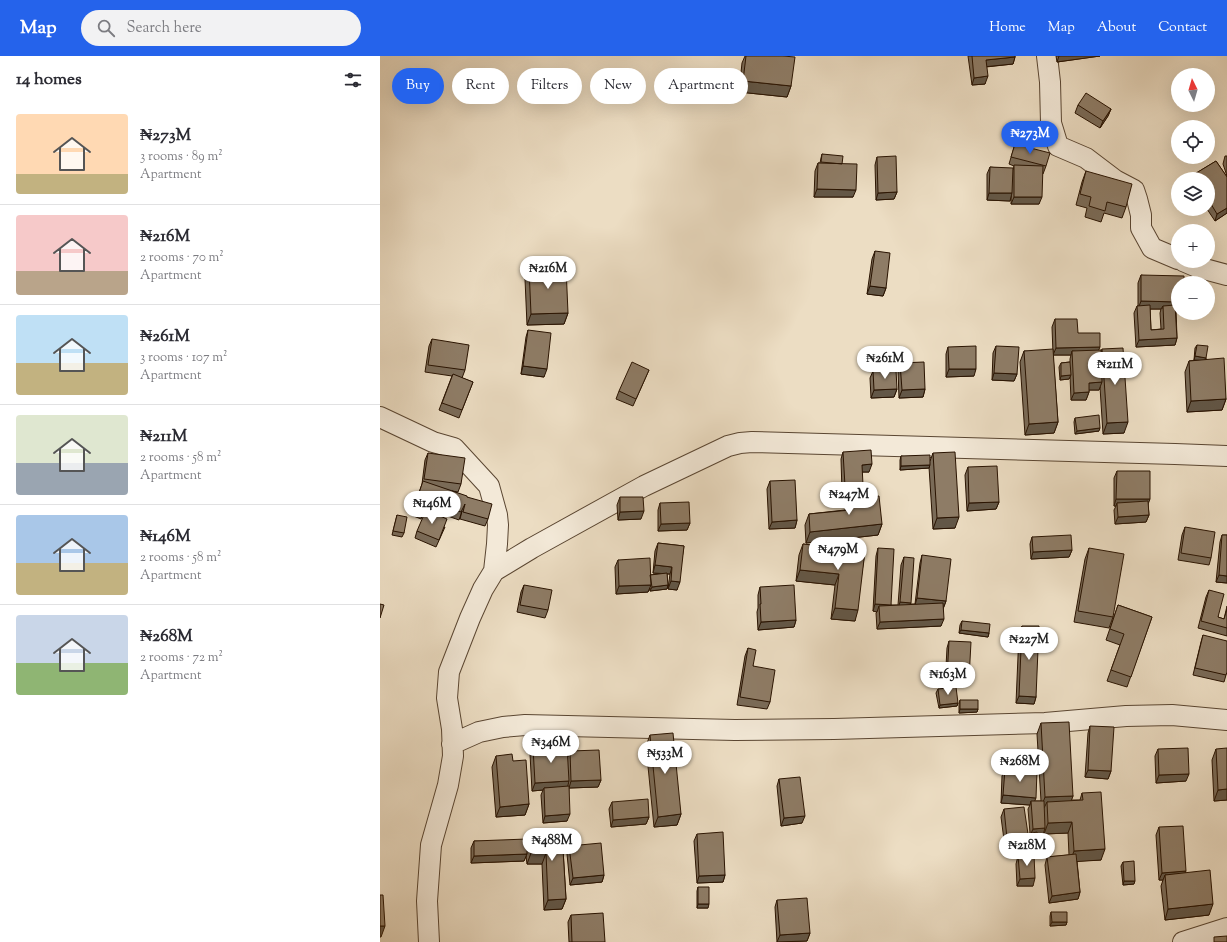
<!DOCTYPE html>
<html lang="en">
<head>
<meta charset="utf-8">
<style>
  :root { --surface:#fff; --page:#f2f2f3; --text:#2b2b33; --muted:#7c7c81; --line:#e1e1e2; --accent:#2563eb }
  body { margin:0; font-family:"Sorts Mill Goudy",serif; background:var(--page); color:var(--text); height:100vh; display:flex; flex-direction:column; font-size:15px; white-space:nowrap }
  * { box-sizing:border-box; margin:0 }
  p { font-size:13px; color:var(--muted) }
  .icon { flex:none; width:22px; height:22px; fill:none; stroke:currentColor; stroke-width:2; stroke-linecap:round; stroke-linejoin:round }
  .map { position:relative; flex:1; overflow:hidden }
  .panel { display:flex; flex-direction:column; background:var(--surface); width:380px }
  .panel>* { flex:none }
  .guide { position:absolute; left:12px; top:12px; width:380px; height:36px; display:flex; gap:8px }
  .needle { width:26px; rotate:355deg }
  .buttons { position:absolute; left:791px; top:12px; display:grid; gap:8px }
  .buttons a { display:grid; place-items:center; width:44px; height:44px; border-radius:50%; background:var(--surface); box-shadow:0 4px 16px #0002; font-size:20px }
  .price { position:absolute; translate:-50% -34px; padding:0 9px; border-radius:14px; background:#fff; color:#222; font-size:13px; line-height:26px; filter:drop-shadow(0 1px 2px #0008) }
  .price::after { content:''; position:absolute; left:50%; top:24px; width:12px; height:9px; margin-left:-6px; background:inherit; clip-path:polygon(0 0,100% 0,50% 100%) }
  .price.on { background:var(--accent); color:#fff }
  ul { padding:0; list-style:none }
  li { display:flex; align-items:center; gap:12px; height:100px; padding:0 16px }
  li+li { border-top:1px solid var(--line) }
  li span { display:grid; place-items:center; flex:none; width:112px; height:80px; border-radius:4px; color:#555 }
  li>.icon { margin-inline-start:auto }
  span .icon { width:48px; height:48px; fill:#fffc; stroke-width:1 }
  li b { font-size:17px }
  h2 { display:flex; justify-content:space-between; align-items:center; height:48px; padding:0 16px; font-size:17px }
  .chip { padding:0 14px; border-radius:18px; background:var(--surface); box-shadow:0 4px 16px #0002; font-size:14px; line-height:36px }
  .chip.on { background:var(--accent); color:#fff }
  header { display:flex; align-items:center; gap:24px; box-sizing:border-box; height:56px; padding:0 20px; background:var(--accent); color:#fff }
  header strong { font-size:19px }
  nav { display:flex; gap:22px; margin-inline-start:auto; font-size:14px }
  .search { width:280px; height:36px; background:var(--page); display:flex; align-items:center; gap:10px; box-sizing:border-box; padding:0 14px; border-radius:22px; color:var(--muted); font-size:15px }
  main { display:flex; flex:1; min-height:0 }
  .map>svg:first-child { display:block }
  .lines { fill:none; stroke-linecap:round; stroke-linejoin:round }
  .street-casing { stroke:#5a4632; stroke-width:22 }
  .street { stroke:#f3e9d8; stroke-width:20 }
  .wall { fill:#7a6b58; stroke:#291301; fill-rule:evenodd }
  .shaded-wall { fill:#635747; stroke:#291301 }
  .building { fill:#8e7c66; stroke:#291301 }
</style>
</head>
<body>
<header>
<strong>Map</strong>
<div class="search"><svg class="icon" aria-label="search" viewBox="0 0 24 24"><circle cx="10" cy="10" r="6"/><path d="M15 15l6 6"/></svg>Search here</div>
<nav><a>Home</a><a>Map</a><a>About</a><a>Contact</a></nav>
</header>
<main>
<section class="panel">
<h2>14 homes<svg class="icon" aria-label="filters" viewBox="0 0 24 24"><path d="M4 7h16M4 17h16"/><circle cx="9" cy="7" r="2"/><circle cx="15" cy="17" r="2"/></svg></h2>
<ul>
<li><span style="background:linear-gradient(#ffd9b3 75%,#c2b280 0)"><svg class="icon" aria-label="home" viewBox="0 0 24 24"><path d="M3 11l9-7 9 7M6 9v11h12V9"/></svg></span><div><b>₦273M</b><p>3 rooms · 89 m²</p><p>Apartment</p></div></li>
<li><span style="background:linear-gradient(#f6c9c9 70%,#b9a48a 0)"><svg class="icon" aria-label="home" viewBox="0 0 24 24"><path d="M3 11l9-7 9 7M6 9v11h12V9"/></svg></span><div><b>₦216M</b><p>2 rooms · 70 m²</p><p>Apartment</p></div></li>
<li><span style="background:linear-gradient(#bfe0f5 60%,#c2b280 0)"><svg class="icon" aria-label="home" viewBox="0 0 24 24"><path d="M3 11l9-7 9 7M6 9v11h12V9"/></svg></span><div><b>₦261M</b><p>3 rooms · 107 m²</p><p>Apartment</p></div></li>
<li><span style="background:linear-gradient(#dfe7d0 60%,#9aa5b1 0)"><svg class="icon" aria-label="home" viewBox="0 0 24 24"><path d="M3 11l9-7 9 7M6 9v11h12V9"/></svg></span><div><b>₦211M</b><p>2 rooms · 58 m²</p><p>Apartment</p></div></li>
<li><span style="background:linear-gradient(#a9c7e8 60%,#c2b280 0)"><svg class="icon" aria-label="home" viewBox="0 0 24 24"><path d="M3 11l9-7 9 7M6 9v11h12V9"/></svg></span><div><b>₦146M</b><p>2 rooms · 58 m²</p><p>Apartment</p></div></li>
<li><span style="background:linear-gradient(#c9d6e8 60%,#8fb573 0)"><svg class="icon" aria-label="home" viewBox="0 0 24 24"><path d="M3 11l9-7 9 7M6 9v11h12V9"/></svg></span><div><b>₦268M</b><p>2 rooms · 72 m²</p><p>Apartment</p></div></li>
</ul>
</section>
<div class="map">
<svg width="847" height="886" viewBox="0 0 847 886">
  <rect width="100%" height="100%" fill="#ecddc3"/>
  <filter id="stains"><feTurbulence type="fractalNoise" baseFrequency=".005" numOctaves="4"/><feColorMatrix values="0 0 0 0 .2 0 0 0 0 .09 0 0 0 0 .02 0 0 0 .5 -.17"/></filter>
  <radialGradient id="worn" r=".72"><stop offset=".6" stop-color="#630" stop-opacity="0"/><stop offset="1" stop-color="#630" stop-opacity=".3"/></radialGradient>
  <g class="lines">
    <!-- street casing -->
    <g class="street-casing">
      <path id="street" d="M667,0L670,26L671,67L678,90L706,102L735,124L754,134L757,143L761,159V172L772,192L798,203
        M803,205L817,211L847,219
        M0,361L53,386L74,392L109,430L117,459L118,469L117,488L114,515
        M72,688L99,676L123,671L145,669L355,674L454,673L665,667L746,660L792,659L847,664
        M49,886L47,845L51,789L68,729L73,700L72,673L67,642L69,616L90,562L103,533L114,515L152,492L264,430L348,390L360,387L372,386L795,398L847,400
        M803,886L847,872"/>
    </g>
    <!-- street -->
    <use href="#street" class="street"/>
  </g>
  <!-- wall -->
  <path class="wall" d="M365,0H403L411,30L407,41L359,36L362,7Z
    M588,0H635V1L633,8L606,11L605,28L592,29Z
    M676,0H720L677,6Z
    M698,49L731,53L728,60L720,72L695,57Z
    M635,88L666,110L663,118L662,117L659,148H631V140L630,145L607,144V118L610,111L633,114L634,110L629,108Z
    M442,98L462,108L473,141H434L435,115L438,107H440L441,102Z
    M845,100H847V120L843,108Z
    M497,101L517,136L514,143L496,144L495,109Z
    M836,105L847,121V157L835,165L827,153H828V123H811L813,119Z
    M706,115L746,151L742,162L724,157L721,166L705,161L707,152L696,149L702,126Z
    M495,195L506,232L503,240L487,238L492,203Z
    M149,212L188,257L184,268L147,269L145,223Z
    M761,219L798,227V253H796L797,282L795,289L756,291L754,257L757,250H758V227ZM770,253H781L780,257L781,273L771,274Z
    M675,263L698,277L719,294L721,297L722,293L744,377L723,378L720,331L719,334H709V336L706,344H691L690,320L689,323L680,324L679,311L681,307L690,306V303L691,299H673L678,366L674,377L645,379L640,306L644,295L673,298L672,271Z
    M148,274L164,321L141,318L146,281Z
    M52,283L85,314L82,322L93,326L79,362L59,354L72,320L45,316L49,290Z
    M817,289L826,302V304L846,343L842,354L807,356L805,316L809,305L817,304H814L815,292Z
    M616,290L637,318L634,325L612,324L613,297Z
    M568,291L594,320L566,321V298Z
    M520,307L545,333L543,341L519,342L518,314Z
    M269,314L253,350L236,343L239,335Z
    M493,315L517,333L514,341L491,342L490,322Z
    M695,362L719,375L695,378L694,366Z
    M463,396L489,416H482L480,436L462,437L461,403Z
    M48,397L81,428L78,436L72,435L87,441L108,463L105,470L80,463L82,455L79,464L45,452L41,463L31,459L42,428L45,404Z
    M553,397L575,472L553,473L549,411V412L520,414V404L521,400L550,405Z
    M588,411L619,446L616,453L587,455L585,419Z
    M737,415L768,448L769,459L766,466L735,468L734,454L736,450H734V422Z
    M390,425L417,464L415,472L389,473L387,433Z
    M240,441L261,463L238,464L237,449Z
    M469,443L502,468L498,479L426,487L425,469L429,458L465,454Z
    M280,447L310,467L307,474L278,475V454Z
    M17,459L24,477L22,481L12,479Z
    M65,471L56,491L35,482L37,475Z
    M805,471L831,502L829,509L798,504L802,479Z
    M842,479H847V527L836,526L840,486Z
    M652,481L692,494L689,501L651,503L650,488Z
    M278,487L304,490L297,534L288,533L290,518H287L288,529L287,533L270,535V532L268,536L236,538L235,511L238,504L270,519L283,518L273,517L275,495Z
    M423,488L485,495L475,565L451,563L455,529L416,525L419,499Z
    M498,492L511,549H518L521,509L524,501L530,548H535L540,507L542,499L566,545L563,553L561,570L497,573L496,557L497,556L493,555L496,500Z
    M709,492L733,561L729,572L694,566L705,503Z
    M144,529L168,554L165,562L137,556L141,536Z
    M380,531L416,564L414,571L378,574L377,556L378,552V539Z
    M829,534L838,561L844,563L847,550V580L818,572L826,541Z
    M738,549L772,561L747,631L727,625L740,589L726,584Z
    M582,565L609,577L608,581L579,577L580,569Z
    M642,570L656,641L654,648L636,647L639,577Z
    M823,579L846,619L844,626L813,619L821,586Z
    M569,585L589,623L586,630L565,629L567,592Z
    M368,592L373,610L390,646L387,653L357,649L365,600Z
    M558,633L578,647L577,650L559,652L556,637Z
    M580,644L598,653L597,656L579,657V648Z
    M661,667L693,740L691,744H700L702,737L721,804L697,805L700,836L698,843L669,847L665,809L667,801L689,799L688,777L664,778V776L663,779L657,780L658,788L655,796L626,799L621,761L624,753L648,778L650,777L648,753L650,749L621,747L622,720L625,713L654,745H661L657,678Z
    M710,670L731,715L728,723L705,721L708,677Z
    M270,679L301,758L297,769L274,771L266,690Z
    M153,691L188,701L190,695L221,724L218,731L189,732L187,765L163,767L161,739L163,734L152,735L150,698Z
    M778,693L806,725L776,727L775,700Z
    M836,693L847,744L834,745L832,704Z
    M116,700L133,705L149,748L145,759L116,761L112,711Z
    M399,723L422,767L401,770L397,730Z
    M232,746L269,761L266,768L231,771L229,753Z
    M779,771L805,817L829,859L785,864L781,830L783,824H779L776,779Z
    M182,777L186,843L182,853L164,854L162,808H147L146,800L144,805L91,807V792L94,785L147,787L150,779Z
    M317,778L345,819L343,826L317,827L314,785Z
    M189,790L224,819L222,826L190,829L187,798Z
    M638,800L653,830H637L636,808Z
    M743,806L754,828L743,829L741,810Z
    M318,831L328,852H317V835Z
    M397,844L430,877L427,885L397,886L395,851Z
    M671,856L687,866L686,869L670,870V860Z
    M191,859L225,886H189L188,866Z"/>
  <!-- shaded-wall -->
  <path class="shaded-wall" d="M679,0H720L677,6Z
    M635,1L633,8L603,11L606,4Z
    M608,20L605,28L592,29L594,22Z
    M363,25L411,30L407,41L359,36Z
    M731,53L728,60L720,72L723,65Z
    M437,133L476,134L473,141H434Z
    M517,136L514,143L496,144L498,137Z
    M609,137H632L630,145L607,144Z
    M634,141H662L659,148H631Z
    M847,152V157L835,165L837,158Z
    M490,230L506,232L503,240L487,238Z
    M761,245L798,246V253H783V250L781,253H758Z
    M188,257L184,268L147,269L151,258Z
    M797,282L795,289L756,291L759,284Z
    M720,291L717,298L692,295L691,299H673L676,292Z
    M815,300L826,302L825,305L814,304Z
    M143,310L167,313L164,321L141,318Z
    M569,313H596L594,320L566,321Z
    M614,317L637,318L634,325L612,324Z
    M691,319L689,323L680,324L681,320Z
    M722,326L719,334H706L709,327Z
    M517,333L514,341L491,342L494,334Z
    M545,333L543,341L519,342L522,334Z
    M709,336L706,344H691L694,337Z
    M846,343L842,354L807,356L811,345Z
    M678,366L674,377L645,379L649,368Z
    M748,366L744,377L723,378L727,367Z
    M720,372L719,375L695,378L697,375Z
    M492,408L489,416H479L482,409Z
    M550,409L549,412L520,414L521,410Z
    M483,429L480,436L462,437L465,430Z
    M736,443H770L767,451L737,447L736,450H734Z
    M619,446L616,453L587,455L589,447Z
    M264,455L261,463L238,464L240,456Z
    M769,459L766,466L735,468L738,461Z
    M579,461L575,472L553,473L557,462Z
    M417,464L415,472L389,473L392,466Z
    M310,467L307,474L278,475L281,468Z
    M502,468L498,479L426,487L430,476Z
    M692,494L689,501L651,503L653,496Z
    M275,509L292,511L290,518L273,517Z
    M420,514L459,518L455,529L416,525Z
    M839,519L847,520V527L836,526Z
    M291,525L300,526L297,534L288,533Z
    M271,529L268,536L236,538L239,530Z
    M288,529L287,533L270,535L272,531Z
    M537,542L566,545L563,553L535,549Z
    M520,546L531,547L528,554L518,553Z
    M495,548L511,549L508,556L499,550L497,556L493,555Z
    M455,552L478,554L475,565L451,563Z
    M564,563L561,570L497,573L500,566Z
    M416,564L414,571L378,574L381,566Z
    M581,574L609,577L608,581L579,577Z
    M567,622L589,623L586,630L565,629Z
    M639,640L656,641L654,648L636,647Z
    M578,647L577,650L559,652L560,649Z
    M580,653H598L597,656L579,657Z
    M708,714L731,715L728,723L705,721Z
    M809,718L806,725L776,727L779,719Z
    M221,724L218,731L189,732L191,725Z
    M189,725L187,733L164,732L163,734L152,735L155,727Z
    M847,733V744L834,745L838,734Z
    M623,739L656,742L653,749L651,745L650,749L621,747Z
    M693,740L689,751L667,746L664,752H661L665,741Z
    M149,748L145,759L116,761L120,751Z
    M190,758L187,765L163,767L165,760Z
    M301,758L297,769L274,771L278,761Z
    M425,760L422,767L401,770L404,762Z
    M269,761L266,768L231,771L233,764Z
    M692,766L688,777L664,778L668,767Z
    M665,772L663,779L650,780L653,773Z
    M658,788L655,796L626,799L628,792Z
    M725,793L721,804L690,806L694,795Z
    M151,797H166L162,808H147Z
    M147,798L144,805L91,807L94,800Z
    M806,815L803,822L785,819L783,824H779L782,817Z
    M224,819L222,826L190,829L193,822Z
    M345,819L343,826L317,827L319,820Z
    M655,822L653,830H637L640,823Z
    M744,825H755L754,828L743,829Z
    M700,836L698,843L669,847L672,840Z
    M186,843L182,853L164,854L168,844Z
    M318,848H329L328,852H317Z
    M833,848L829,859L785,864L788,853Z
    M672,866H687L686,869L670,870Z
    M0,870H5L1,881H0Z
    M430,877L427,885L397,886L400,879Z"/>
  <!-- building -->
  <path class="building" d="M366,0H403L415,1L411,30L363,25Z
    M592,0H635V1L606,4L608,20L594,22Z
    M706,37L731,53L723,65L698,49Z
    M635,88L670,97L666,110L631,101Z
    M442,98L463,100L462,108L441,106Z
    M516,100L517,136L498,137L497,101Z
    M836,105L847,121V152L837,158L828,143V123H815L813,119Z
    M438,107L477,108L476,134L437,133Z
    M634,109L663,110L662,141H634Z
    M610,111L633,112L632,137H609Z
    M706,115L752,128L746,151L727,146L725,155L709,150L711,141L700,138Z
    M495,195L510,197L506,232L490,230Z
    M186,211L188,257L151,258L149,212Z
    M761,219L804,220V227H798V246L761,245Z
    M770,249L771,274L784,273L783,250L795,249L797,282L759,284L757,250Z
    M675,263H697L698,277H720V291L676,292Z
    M148,274L171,277L167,313L143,310Z
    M52,283L89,289L85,314L48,309Z
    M817,289L828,290L826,302L815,300Z
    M596,290V313H569L568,291Z
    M616,290L639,291L637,318L614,317Z
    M743,292L748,366L727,367L722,293Z
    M673,293L678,366L649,368L644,295Z
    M721,294L722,326L709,327V336L694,337L692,295Z
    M844,302L846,343L811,345L809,305Z
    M252,306L269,314L256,343L239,335Z
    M544,306L545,333L522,334L520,307Z
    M690,306L691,319L681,320V307Z
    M516,314L517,333L494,334L493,315Z
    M73,318L93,326L82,354L62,347Z
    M719,359L720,372L697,375L695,362Z
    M491,394L492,408L482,409L483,429L465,430L463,396Z
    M575,396L579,461L557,462L553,397Z
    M48,397L85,402L81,428L44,423Z
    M550,399V409L521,410V400Z
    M617,410L619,446L589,447L588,411Z
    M737,415H770V443H736Z
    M415,424L417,464L392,466L390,425Z
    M43,425L87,440V441L112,448L108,463L83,456L85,448L81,456L48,445L44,455L34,452Z
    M499,440L502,468L430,476L429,458L470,454L469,443Z
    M240,441H263L264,455L240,456Z
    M768,445L769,459L738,461L737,447Z
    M309,446L310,467L281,468L280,447Z
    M46,454L67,463L59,484L37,475Z
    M17,459L27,461L24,477L13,475Z
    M805,471L835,476L831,502L801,497Z
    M691,479L692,494L653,496L652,481Z
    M842,479H847V520L839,519Z
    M278,487L304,490L300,526L291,525L292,511L275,509Z
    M423,488L485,495L478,554L455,552L459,518L420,514Z
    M498,492L514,493L511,549L495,548Z
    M709,492L744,498L733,561L698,555Z
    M542,499L571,503L566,545L537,542Z
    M524,501L534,502L531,547L520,546Z
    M270,502L271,529L239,530L238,504Z
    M287,517L288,529L272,531L270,519Z
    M144,529L172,534L168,554L140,549Z
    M414,529L416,564L381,566L380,548H381L380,531Z
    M829,534L844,538L838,561L844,563L847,553V572L821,565Z
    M563,547L564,563L500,566L499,550Z
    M0,548L4,549L0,562Z
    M738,549L772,561L751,621L731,614L744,578L730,573Z
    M582,565L610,568L609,577L581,574Z
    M642,570H659L656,641L639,640Z
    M823,579L847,585V616L846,619L815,612Z
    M569,585L591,586L589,623L567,622Z
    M368,592L376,594L373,610L395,614L390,646L360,641Z
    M576,631L578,647L560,649L558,633Z
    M580,644H598V653H580Z
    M689,666L693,740L665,741L661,667Z
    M710,670L734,671L731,715L708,714Z
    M293,677L301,758L278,761L270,679Z
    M187,689L189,725L155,727L153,691Z
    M808,692L809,718L779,719L778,693Z
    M847,692V733L838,734L836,693Z
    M219,694L221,724L191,725L190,695Z
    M132,698L133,705L146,704L149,748L120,751L116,700Z
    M625,713L657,715L656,742L623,739Z
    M420,721L425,760L404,762L399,723Z
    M189,730L190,758L165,760L164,732Z
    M721,736L725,793L694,795L692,766L668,767L667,746L703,744L702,737Z
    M268,743L269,761L233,764L232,746Z
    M651,745H664L665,772L653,773Z
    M644,751L648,778L657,776L658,788L628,792L624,753Z
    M803,770L806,815L782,817L779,771Z
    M343,776L345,819L319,820L317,778Z
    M182,777L186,843L168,844L166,797H151L150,779Z
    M147,783V798L94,800V785Z
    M221,787L224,819L193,822L189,790Z
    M696,798L700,836L672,840L667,801Z
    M654,799L655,822L640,823L638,800Z
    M754,805L755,825H744L743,806Z
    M830,814L833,848L788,853L785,819Z
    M318,831H329V848H318Z
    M0,839H3L5,870H0Z
    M427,842L430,877L400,879L397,844Z
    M671,856H687V866H672Z
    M223,857L225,886H192L191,859Z
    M847,880V886H834V881Z"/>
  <rect width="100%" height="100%" filter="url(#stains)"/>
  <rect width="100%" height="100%" fill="url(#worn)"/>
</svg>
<div class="buttons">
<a><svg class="needle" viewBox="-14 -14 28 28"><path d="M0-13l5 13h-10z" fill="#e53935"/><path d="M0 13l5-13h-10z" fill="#7c7c81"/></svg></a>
<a><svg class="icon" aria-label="locate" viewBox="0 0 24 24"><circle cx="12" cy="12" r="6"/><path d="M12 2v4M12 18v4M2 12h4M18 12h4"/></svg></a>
<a><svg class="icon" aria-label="layers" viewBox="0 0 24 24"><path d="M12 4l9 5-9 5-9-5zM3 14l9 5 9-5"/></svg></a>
<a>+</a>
<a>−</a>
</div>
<b class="price on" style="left:650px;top:99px">₦273M</b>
<b class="price" style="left:168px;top:234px">₦216M</b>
<b class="price" style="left:505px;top:324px">₦261M</b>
<b class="price" style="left:735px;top:330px">₦211M</b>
<b class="price" style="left:469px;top:460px">₦247M</b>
<b class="price" style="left:52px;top:469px">₦146M</b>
<b class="price" style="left:458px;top:515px">₦479M</b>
<b class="price" style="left:649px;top:605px">₦227M</b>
<b class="price" style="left:568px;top:640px">₦163M</b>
<b class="price" style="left:171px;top:708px">₦346M</b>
<b class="price" style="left:285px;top:719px">₦533M</b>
<b class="price" style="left:640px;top:727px">₦268M</b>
<b class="price" style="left:172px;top:806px">₦488M</b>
<b class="price" style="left:647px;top:811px">₦218M</b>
<div class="guide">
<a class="chip on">Buy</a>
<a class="chip">Rent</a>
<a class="chip">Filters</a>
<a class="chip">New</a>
<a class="chip">Apartment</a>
</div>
</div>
</main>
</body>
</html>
